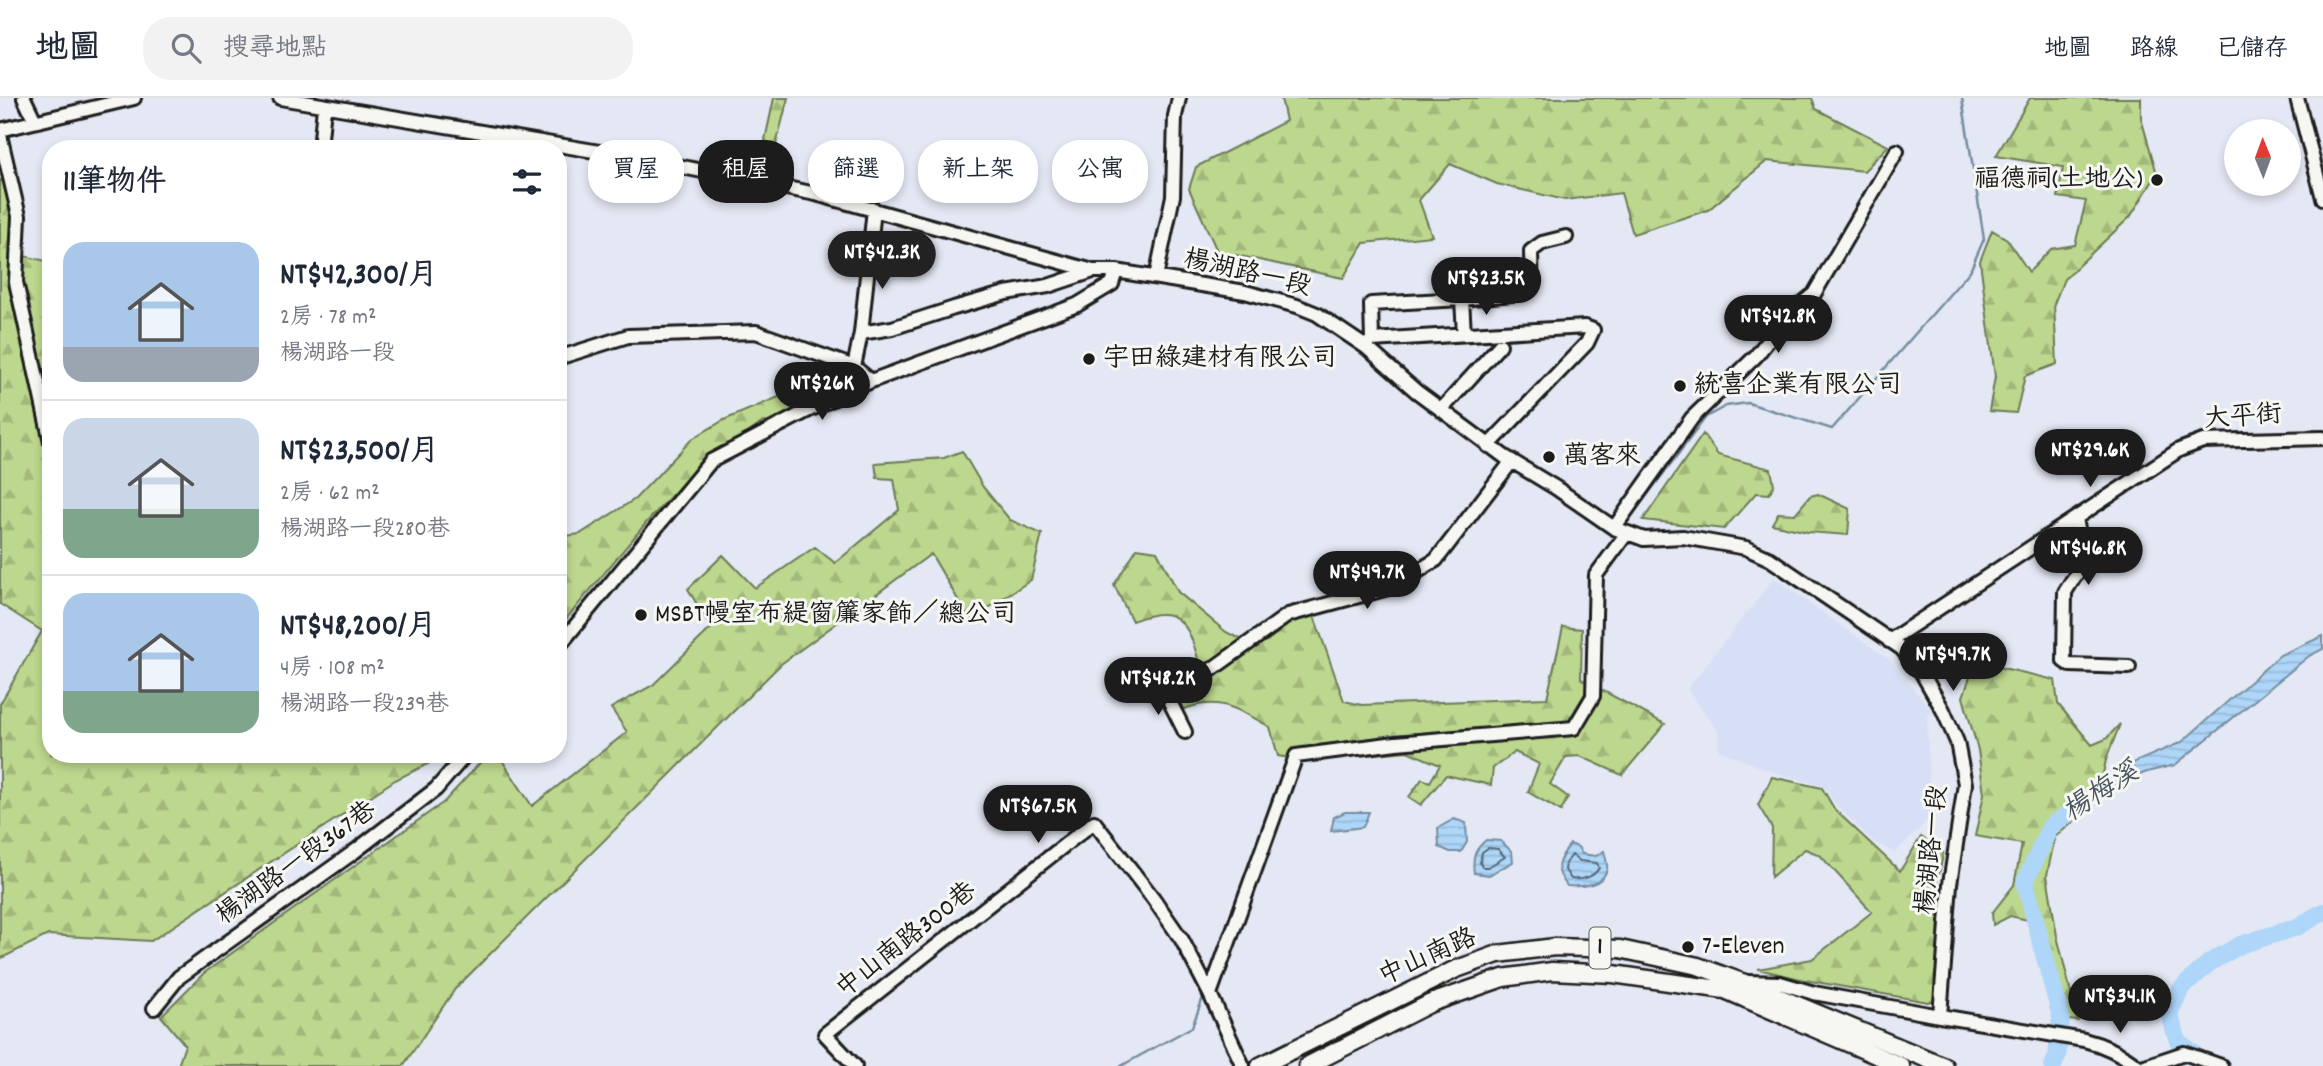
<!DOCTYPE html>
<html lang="zh-TW">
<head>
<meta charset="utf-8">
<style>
  :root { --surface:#fff; --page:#f2f2f3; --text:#1f2937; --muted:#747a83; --line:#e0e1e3; --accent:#1c1c1c }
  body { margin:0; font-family:Dekko,"LXGW WenKai TC",sans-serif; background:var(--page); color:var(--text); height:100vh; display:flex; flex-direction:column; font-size:26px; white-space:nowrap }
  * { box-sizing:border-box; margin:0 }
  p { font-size:23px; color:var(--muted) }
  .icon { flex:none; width:38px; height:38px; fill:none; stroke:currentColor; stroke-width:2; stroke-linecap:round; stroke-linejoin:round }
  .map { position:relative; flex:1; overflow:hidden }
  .side { position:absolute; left:42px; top:42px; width:525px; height:623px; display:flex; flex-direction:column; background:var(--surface); border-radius:28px; box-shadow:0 4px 10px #0003 }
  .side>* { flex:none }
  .top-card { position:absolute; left:588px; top:42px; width:665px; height:63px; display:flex; gap:14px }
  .needle { width:46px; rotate:359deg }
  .controls { position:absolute; left:2224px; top:21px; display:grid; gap:14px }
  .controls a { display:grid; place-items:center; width:77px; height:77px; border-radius:50%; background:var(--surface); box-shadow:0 4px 10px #0003; font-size:35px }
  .price { position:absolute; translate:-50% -60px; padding:0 16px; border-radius:24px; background:var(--accent); color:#fff; font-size:23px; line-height:46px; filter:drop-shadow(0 2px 4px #0008) }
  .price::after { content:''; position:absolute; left:50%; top:42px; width:21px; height:16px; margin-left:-10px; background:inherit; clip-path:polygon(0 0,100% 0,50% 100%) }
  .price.active { background:#222; color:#fff }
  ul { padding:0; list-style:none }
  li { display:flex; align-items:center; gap:21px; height:175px; padding:0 21px }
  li+li { border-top:2px solid var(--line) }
  li span { display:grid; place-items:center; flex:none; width:196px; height:140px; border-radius:21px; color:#555 }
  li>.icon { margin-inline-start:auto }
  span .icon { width:84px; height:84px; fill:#fffc; stroke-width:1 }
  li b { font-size:30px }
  h2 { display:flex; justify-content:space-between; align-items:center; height:84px; padding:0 21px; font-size:30px }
  .pill { padding:0 24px; border-radius:28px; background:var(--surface); box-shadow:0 4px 10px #0003; font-size:24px; line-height:63px }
  .pill.active { background:var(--accent); color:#fff }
  header { display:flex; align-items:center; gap:42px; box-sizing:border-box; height:98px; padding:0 35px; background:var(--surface); border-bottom:2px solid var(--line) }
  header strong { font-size:33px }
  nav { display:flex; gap:38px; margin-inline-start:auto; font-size:24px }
  .search { width:490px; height:63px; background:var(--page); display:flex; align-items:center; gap:18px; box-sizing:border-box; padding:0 24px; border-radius:28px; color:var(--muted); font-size:26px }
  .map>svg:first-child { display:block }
  .built { fill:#d7dff6 }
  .forest { fill:url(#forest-firs); stroke:#6c7a55; stroke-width:2 }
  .water { fill:url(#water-rules); stroke:#748ca0; stroke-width:2 }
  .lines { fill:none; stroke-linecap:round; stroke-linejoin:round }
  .shore { stroke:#566674; stroke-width:2 }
  .stream { stroke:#748ca0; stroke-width:2.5 }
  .river { stroke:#aed6f8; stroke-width:18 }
  .minor-casing { stroke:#1c1c1c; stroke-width:18 }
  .major-casing { stroke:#1c1c1c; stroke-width:21 }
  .minor { stroke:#f6f6f2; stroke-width:12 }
  .major { stroke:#f6f6f2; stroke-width:16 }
  .poi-dot { fill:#1c1c1c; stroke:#f6f6f2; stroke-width:2.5 }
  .labels { text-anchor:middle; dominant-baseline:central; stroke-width:6; stroke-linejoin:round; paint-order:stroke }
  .shield { fill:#f6f6f2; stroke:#5d5d5c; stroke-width:2 }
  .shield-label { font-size:24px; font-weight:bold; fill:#1c1c1c }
  .poi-label { font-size:26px; fill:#1c1c1c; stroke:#f6f6f2; text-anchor:start }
  .street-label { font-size:26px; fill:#1c1c1c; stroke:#f6f6f2 }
  .water-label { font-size:28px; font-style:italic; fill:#48545e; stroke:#f6f6f2 }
</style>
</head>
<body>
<header>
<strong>地圖</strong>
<div class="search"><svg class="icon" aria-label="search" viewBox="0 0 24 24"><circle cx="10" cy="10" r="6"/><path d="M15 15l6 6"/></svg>搜尋地點</div>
<nav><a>地圖</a><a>路線</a><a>已儲存</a></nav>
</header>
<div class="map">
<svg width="2323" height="968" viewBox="0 0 2323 968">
  <defs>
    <pattern id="forest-firs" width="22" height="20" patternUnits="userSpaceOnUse" patternTransform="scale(1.75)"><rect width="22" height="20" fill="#bcd78e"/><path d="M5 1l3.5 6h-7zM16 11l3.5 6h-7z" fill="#a1b87a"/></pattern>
    <pattern id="water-rules" width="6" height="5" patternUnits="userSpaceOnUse" patternTransform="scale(1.75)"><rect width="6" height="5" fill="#aed6f8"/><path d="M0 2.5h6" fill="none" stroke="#95b7d4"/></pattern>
  </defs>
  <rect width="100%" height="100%" fill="#e4e8f4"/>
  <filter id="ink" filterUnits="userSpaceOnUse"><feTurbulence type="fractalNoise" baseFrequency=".0143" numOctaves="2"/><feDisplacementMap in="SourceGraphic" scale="14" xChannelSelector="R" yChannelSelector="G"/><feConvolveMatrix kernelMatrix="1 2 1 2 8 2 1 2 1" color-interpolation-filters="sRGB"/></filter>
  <g filter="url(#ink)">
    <!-- built -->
    <path class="built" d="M1774,480L1891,563L1931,612L1927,617L1930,720L1895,755L1874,744L1836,707L1823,688L1770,673L1718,652L1720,640L1718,633L1687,591Z"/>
    <!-- forest -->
    <path class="forest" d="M774,0H788L775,51L765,42Z
      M1281,0H1812L1816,11L1888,48L1864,73L1767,63L1708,112L1633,136L1621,95L1565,102L1497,86L1450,66L1419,102L1432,138L1364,145L1343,180L1217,153L1189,91L1196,69L1286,23Z
      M2030,0H2141V20L2157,76L2130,119L2064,181L2054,206L2057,266L2025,278L2016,315L1989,313L1995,279L1980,163L1992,132L2007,141L2029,174L2051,151L2075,147L2086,103L2058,99L2063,69L1996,58Z
      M0,82L8,85L19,157L51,164V656H448L395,682L151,843L48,837L0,861V606L42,533L0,506Z
      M807,287L831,290L771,325L763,324L752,332L751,335L704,362L646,425L558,531V497L565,486L558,483V439L580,436L635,401L692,341L724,322Z
      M1703,336L1718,357L1771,371L1774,387L1769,396L1756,395L1724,431L1643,422Z
      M962,353L983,389L1010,422L1042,436L1031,482L970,522L931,456L781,566L455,891L403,968H178L185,947L161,918L204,875L444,704L488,656H498L532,708L627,634L611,610L653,587L711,530L688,491L723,457L755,490L815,449L835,465L899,412L894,381L877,380L875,365L944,360Z
      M1818,396L1850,411L1848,437L1808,434L1772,426L1778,415L1795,416L1810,398Z
      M1137,450L1157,453L1178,494L1226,534L1236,539L1267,543L1293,523L1314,518L1344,603L1362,607L1547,600L1563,529L1582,531L1581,581L1665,626L1622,677L1580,658L1566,659L1550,686L1568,699L1561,713L1528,694L1539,666L1515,654L1493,670L1491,687L1446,677L1421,707L1409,699L1422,681L1430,684L1440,667L1407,653L1307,663L1278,658L1270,629C1238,611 1221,598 1184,611L1171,583L1199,565C1194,545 1186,514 1160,516C1151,516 1141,520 1132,523L1114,487Z
      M1982,544L1999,569L2055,582L2058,606L2092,647L2106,641L2120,626L2106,662L2097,704L2055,739L2047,777L2057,838L2078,923L2067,922L2042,825L2010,818L1993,827L1992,815L2014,787L2022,746L1975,738L1984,696L1978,652L1963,599Z
      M1772,679L1822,690L1835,712L1900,773L1921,739L1943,754C1942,775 1931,793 1930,815L1939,819L1938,896L1935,902L1928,904L1805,882L1758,871L1812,861L1872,814L1820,757L1805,751L1771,779L1772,730L1758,707Z"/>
    <!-- water -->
    <path class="water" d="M2323,538V551L2309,558L2175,667L2147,674L2103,691L2112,674L2182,644L2280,557Z
      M1345,714H1369L1363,729L1331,733L1334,719Z
      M1454,721L1466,725L1467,744L1461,754H1450L1439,749L1438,730Z
      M1486,742L1501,743L1512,754L1513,764L1489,777L1474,775C1472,760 1474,752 1486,742Z
      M1570,746L1578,749L1582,756L1596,758L1604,753C1605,758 1608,766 1607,771C1603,788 1581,789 1567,788C1553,769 1557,765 1570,746Z"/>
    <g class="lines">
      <!-- shore -->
      <path class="shore" d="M1488,750L1498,751L1505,759L1488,769H1482L1480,765L1482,754Z
        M1572,757L1580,763L1597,765L1599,770C1593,780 1582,782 1571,781L1565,772L1566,765Z"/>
      <!-- stream -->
      <path class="stream" d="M1624,428L1706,319L1726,308L1748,305L1832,331L1970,173L1984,141L1962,0
        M1592,473L1618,436
        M1264,729L1292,651L1395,637L1568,624L1588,591
        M1121,968L1192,929L1204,897"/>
      <!-- river -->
      <path class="river" d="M2203,964L2178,943L2169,915L2181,891L2209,865L2240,847L2297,829L2323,814
        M2053,968L2057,959L2061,919L2025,784L2050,729L2120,678"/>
      <!-- minor casing -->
      <g class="minor-casing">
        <path id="minor" d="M24,0L35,23
          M280,0L653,63L816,96L1093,173H1116L1245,194L1297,208L1317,216L1366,249L1416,293L1505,359L1556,390L1614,430L1644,441L1683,439L1746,450L1770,461L1901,550L1919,570L1943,612L1957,644L1965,686L1950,786L1940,918L2084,942C2104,947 2121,955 2138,968
          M2297,0L2323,100
          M0,32L134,0
          M0,37L19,118L16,184L51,344
          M320,51L324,9
          M1156,179L1173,98L1175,18L1179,0
          M1462,201L1464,236
          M861,235L892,230L954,210L1006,195L1048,188L1093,173
          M1372,242L1585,229L1593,232L1587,245L1488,348
          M1368,246L1372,242L1371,206L1462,201L1523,195C1534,184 1531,168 1531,153L1542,145L1566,139
          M558,260L628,238L756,234L854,269L871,283
          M854,269L861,235L874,111
          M1441,312L1500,247
          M2076,420L2084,464L2065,494L2064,563L2070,567L2129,569
          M1614,430L1692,320L1756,258L1787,218L1814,196L1897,53
          M1889,543L2179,352L2203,343L2323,340
          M558,549L711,363L809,312L871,283L1077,207L1112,186L1116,173
          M1154,588L1169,602L1185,634
          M1169,602L1288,517L1392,489L1436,462L1512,363
          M1748,884L1780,885L1814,895L1940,918
          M154,910L179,879L354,754L436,691L466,656
          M855,968L825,936L1094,724L1153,800L1182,842L1210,896
          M1243,968L1210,896L1296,658L1396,645L1574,630L1593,598L1596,477L1627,435
          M2145,968L2184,955L2221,968"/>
      </g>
      <!-- major casing -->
      <g class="major-casing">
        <path id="major" d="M1260,968L1454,872L1498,856L1555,849L1620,851L1698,868L1742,884L1944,968
          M1307,968L1431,905L1503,880L1552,873L1613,876L1725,892L1901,968"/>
      </g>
      <!-- minor -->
      <use href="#minor" class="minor"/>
      <!-- major -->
      <use href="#major" class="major"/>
    </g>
  </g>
  <!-- markers -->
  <g class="poi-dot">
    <circle cx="2157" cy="82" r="7"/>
    <circle cx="1089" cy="261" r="7"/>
    <circle cx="1680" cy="288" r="7"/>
    <circle cx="1549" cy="359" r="7"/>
    <circle cx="641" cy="517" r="7"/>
    <circle cx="1688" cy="849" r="7"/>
  </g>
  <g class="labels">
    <!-- shield labels -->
    <rect class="shield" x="1589.5" y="829.5" width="21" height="41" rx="5"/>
    <g class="shield-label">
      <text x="1600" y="850">1</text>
    </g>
    <!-- poi labels -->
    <g class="poi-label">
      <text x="2143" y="82" text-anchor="end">福德祠(土地公)</text>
      <text x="1103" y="261">宇田綠建材有限公司</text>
      <text x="1694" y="288">統喜企業有限公司</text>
      <text x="1563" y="359">萬客來</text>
      <text x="655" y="517">MSBT幔室布緹窗簾家飾／總公司</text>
      <text x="1702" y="849">7-Eleven</text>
    </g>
    <!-- street labels -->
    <g class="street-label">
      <text transform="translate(1247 176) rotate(13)">楊湖路一段</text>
      <text transform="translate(2243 320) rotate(-4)">大平街</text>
      <text transform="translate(1933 752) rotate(-84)">楊湖路一段</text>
      <text transform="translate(297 766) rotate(-36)">楊湖路一段367巷</text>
      <text transform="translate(907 843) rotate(-38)">中山南路300巷</text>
      <text transform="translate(1428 860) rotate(-24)">中山南路</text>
    </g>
    <!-- water labels -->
    <g class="water-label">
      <text transform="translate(2102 696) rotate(-33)">楊梅溪</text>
    </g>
  </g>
</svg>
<div class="controls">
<a><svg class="needle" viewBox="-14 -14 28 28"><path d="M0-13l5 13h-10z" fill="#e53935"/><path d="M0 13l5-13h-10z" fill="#747a83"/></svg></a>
</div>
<b class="price active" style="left:882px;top:193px">NT$42.3K</b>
<b class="price" style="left:1486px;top:219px">NT$23.5K</b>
<b class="price" style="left:1778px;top:257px">NT$42.8K</b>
<b class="price" style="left:822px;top:324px">NT$26K</b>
<b class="price" style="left:2090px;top:391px">NT$29.6K</b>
<b class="price" style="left:2088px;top:489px">NT$46.8K</b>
<b class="price" style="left:1367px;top:513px">NT$49.7K</b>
<b class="price" style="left:1953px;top:595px">NT$49.7K</b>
<b class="price" style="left:1158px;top:619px">NT$48.2K</b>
<b class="price" style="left:1038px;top:747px">NT$67.5K</b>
<b class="price" style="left:2120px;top:937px">NT$34.1K</b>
<div class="top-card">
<a class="pill">買屋</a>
<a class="pill active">租屋</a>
<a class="pill">篩選</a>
<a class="pill">新上架</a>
<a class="pill">公寓</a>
</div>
<section class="side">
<h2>11筆物件<svg class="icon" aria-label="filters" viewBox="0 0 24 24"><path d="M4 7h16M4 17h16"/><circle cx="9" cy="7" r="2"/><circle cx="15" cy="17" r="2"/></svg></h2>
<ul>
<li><span style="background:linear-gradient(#a9c7e8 75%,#9aa5b1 0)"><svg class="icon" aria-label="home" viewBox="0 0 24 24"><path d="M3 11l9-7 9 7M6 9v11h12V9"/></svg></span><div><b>NT$42,300/月</b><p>2房 · 78 m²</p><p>楊湖路一段</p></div></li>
<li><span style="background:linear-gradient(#c9d6e8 65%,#7fa58c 0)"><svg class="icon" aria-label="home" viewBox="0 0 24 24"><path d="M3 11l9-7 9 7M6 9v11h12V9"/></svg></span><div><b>NT$23,500/月</b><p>2房 · 62 m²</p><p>楊湖路一段280巷</p></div></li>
<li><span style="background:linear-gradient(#a9c7e8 70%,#7fa58c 0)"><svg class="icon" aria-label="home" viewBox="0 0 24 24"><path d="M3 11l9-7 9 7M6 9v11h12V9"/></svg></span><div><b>NT$48,200/月</b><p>4房 · 108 m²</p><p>楊湖路一段239巷</p></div></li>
</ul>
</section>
</div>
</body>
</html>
